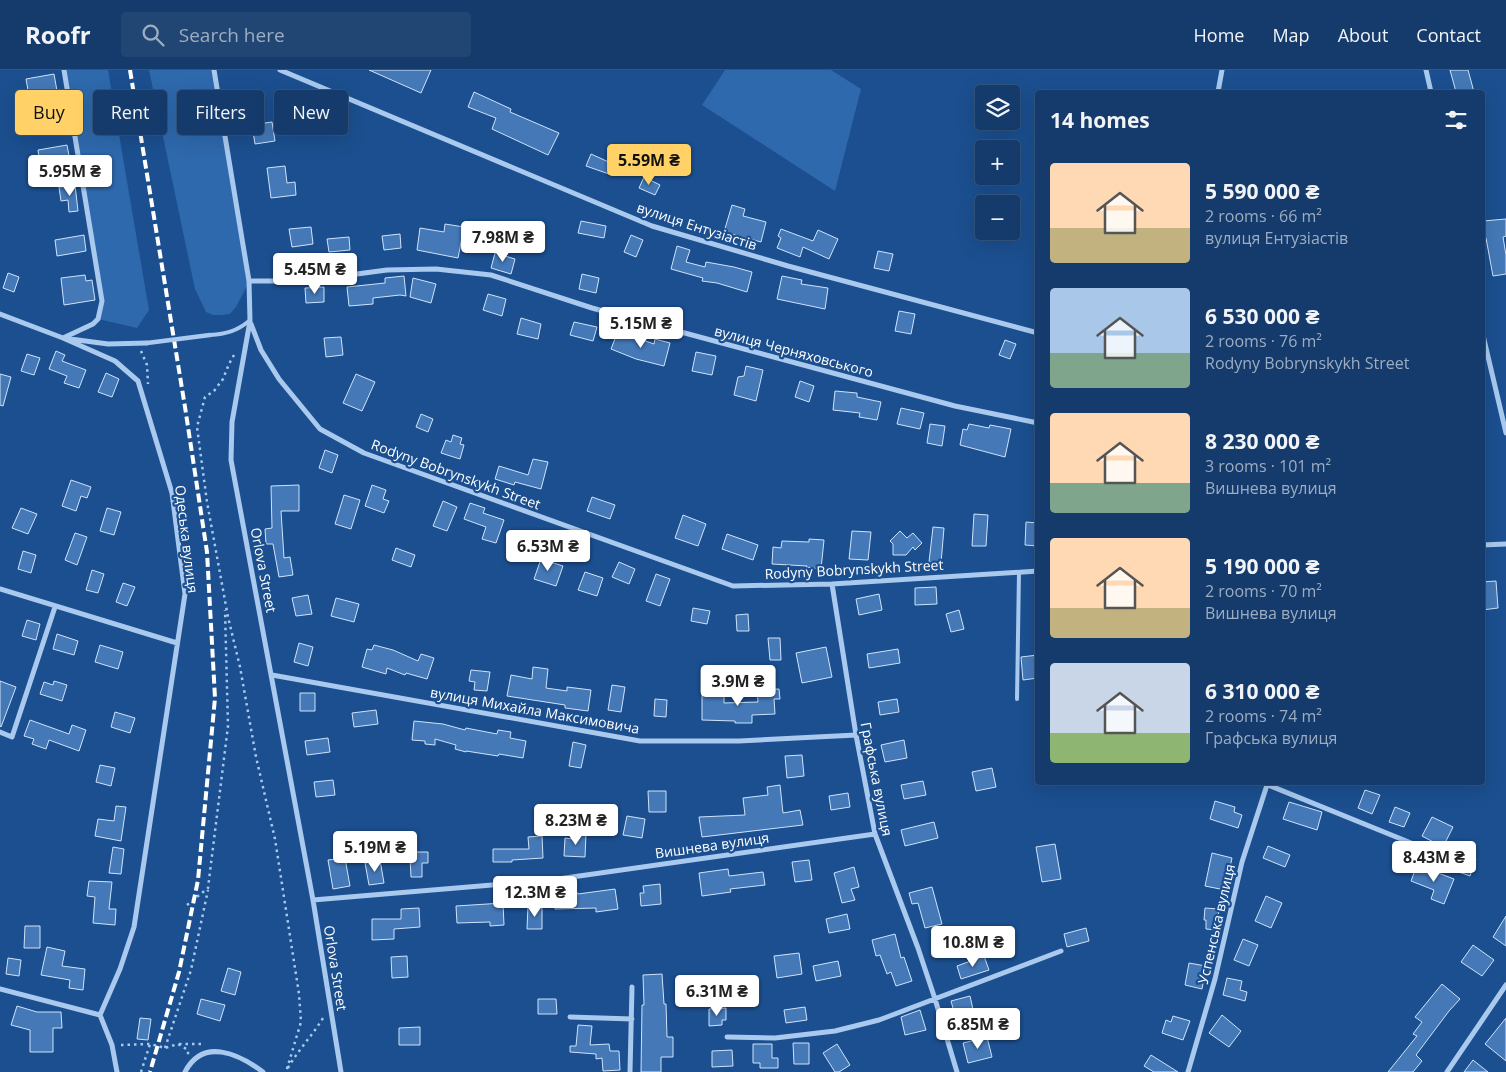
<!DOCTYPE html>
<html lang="en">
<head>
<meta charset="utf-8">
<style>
  :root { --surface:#143b6b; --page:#214673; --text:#f1f3f6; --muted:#9dadc1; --line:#33557e; --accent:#ffd166 }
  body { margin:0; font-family:"Open Sans",sans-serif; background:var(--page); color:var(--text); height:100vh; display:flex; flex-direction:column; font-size:19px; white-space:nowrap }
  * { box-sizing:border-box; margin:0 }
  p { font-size:16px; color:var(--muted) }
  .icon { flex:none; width:28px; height:28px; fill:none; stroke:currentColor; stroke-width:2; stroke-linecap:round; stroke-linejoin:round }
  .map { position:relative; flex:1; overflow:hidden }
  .sheet { position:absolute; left:1035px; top:20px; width:450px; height:695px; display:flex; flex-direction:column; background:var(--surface); border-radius:5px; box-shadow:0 5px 20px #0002,0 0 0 1px var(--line) }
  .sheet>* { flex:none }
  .hud { position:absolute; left:15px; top:20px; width:475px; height:45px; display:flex; gap:10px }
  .controls { position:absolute; left:975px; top:15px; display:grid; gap:10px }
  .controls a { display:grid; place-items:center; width:45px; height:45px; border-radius:5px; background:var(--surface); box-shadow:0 5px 20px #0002,0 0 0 1px var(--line); font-size:25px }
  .price { position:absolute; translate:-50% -42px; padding:0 11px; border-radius:5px; background:#fff; color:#222; font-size:16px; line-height:32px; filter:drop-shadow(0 1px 2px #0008) }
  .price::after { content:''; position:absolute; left:50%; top:30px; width:15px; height:11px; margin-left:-8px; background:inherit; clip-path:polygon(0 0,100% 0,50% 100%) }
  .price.active { background:var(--accent); color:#111 }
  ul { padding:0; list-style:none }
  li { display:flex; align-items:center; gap:15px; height:125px; padding:0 15px }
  li span { display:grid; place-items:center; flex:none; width:140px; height:100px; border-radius:5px; color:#555 }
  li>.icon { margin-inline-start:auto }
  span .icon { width:60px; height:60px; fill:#fffc; stroke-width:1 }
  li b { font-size:21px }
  h2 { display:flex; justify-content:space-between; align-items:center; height:60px; padding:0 15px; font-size:21px }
  .pill { padding:0 18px; border-radius:5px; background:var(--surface); box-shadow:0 5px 20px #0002,0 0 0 1px var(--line); font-size:18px; line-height:45px }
  .pill.active { background:var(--accent); color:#111 }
  header { display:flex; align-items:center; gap:30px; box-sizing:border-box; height:70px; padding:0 25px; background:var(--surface); border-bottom:1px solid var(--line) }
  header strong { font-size:24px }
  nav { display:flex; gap:28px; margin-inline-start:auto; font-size:18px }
  .search { width:350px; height:45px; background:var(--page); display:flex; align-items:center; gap:12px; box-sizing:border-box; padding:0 18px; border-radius:5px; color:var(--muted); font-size:19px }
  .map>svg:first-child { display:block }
  .green { fill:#2e69ad }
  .building { fill:#4478b7; stroke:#cfe3fa }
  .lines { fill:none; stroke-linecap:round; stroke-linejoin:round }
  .path { stroke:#a9c9ee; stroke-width:2.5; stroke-dasharray:2.5 4; stroke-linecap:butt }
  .service { stroke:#a9c9ee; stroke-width:4 }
  .minor { stroke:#a9c9ee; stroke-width:5 }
  .rail { stroke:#fff; stroke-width:4; stroke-dasharray:9 4; stroke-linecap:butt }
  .pedestrian-bridge { stroke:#a9c9ee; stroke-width:4.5 }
  .labels { text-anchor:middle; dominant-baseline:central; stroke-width:4.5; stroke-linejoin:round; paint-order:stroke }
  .street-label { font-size:14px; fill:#fff; stroke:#1b4f8f }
</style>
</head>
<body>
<header>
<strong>Roofr</strong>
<div class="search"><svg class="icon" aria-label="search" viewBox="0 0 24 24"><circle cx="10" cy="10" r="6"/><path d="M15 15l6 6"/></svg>Search here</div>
<nav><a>Home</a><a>Map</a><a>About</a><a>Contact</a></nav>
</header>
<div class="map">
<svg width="1506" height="1002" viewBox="0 0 1506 1002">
  <rect width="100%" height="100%" fill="#1b4f8f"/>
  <!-- green -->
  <path class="green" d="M63,0H108L149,240L137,258L98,249L102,231Z
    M149,0H214L249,212L236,237L230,244L221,245H213L206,242L195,219Z
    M725,0H831L861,19L835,121L702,35Z"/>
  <!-- building -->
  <path class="building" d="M369,0H431L421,23Z
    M1450,0H1468L1474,22H1456Z
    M54,4L57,21L29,26L26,9Z
    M474,22L511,39L510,42L559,63L548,85L492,59L496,48L468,37Z
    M272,52L275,71L255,74L252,55Z
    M67,75L70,91L40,95L38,80Z
    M591,84L613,94L609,104L586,96Z
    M285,96L287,113L295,112L296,125L271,128L267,98Z
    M644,107L660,115L655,125L639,118Z
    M75,115L78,141L69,142L68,130L61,131L59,117Z
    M732,135L745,139L743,146L766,152L761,172L724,162Z
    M1506,149V166L1503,167L1506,185V204L1493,206L1486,168H1484L1483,151Z
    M581,151L606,156L604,168L578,163Z
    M445,154L464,157L458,188L417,180L420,158L444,162Z
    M311,157L313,174L292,177L289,159Z
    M781,159L813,171L818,160L838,169L829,189L803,177L800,187L777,178L781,168L778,166Z
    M400,164L401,178L384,180L382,166Z
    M84,165L86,181L57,186L55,170Z
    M631,165L643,170L636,187L624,182Z
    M349,167L350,180L329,182L327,169Z
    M677,176L690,180L686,192L705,197L706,192L734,197L752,202L747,222L717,213L702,211L703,208L671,199Z
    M878,181L893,184L889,201L874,198Z
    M495,183L515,189L511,204L491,198Z
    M8,203L19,207L14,222L3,218Z
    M582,204L599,208L596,223L579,219Z
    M85,205L86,211L92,210L95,230L64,235L61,208Z
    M404,206L406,226L400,225L373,228V234L349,236L347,217L385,213V208Z
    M782,206L802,210L801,214L828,218L825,239L777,229Z
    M413,208L436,214L431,233L410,227Z
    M324,217V232L306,233L305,218Z
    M488,224L506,229L502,246L483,240Z
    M899,241L915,244L911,264L895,261Z
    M521,248L541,254L538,269L517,264Z
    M574,252L597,257L593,271L570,265Z
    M618,261L654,274L655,269L670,273L664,296L636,289L611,279Z
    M341,267L343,285L326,287L324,268Z
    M1005,270L1016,274L1010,289L999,285Z
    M56,281L65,285L62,291L86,300L79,318L64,313L67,306L49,299Z
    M696,282L716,286L712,305L692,301Z
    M27,284L40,288L34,305L21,301Z
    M746,296L763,300L756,331L734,325L738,307L744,306Z
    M106,303L119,309L112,327L98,322Z
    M0,304L11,307L3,336L0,335Z
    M356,304L375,312L362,341L343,333Z
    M800,311L814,316L809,332L795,327Z
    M835,321L857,323V327L881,332L877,350L859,347L860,343L833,340Z
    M901,338L924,343L920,359L897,354Z
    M421,344L433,349L428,362L416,357Z
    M930,354L945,356L942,376L927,373Z
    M969,354L989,358L990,355L1011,359L1005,387L960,375L963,359L967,360Z
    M453,365L462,368L460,374L464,375L460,389L441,383L446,370L451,372Z
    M325,380L338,385L332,403L319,398Z
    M533,389L548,392L541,419L515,412L514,415L495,409L499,396L528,405Z
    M71,410L91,417L87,428L81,426L76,441L62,436Z
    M299,415V441H281L284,488L290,487L293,505L279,507L273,474H266L265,459L272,458L271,416Z
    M372,415L386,420L383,429L389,431L384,443L365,436Z
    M344,425L360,430L351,459L335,454Z
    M592,427L615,435L610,449L587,441Z
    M443,431L457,437L447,461L433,456Z
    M470,433L485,438L483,443L504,450L496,473L482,469L486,457L464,449Z
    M21,438L37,444L28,464L12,458Z
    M107,438L121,442L114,465L100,461Z
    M974,444L988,445L986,476H972Z
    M683,445L706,454L698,476L675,468Z
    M1026,452L1038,453V476L1025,475Z
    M933,457L944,458L941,493L929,492Z
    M852,461L871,462L868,490L849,489Z
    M900,461L907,468L913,463L922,473L915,480L913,477L906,485H893V474L890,471Z
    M75,463L87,467L77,495L65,490Z
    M727,464L758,475L753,490L722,479Z
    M809,469L824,470L821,499L806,497L807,496L772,494L773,477L781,478L782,471L809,472Z
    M396,478L415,485L411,497L392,490Z
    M23,481L36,485L31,503L18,499Z
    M541,489L563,496L556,516L534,509Z
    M619,492L635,499L629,514L612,507Z
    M92,500L104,504L98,523L86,520Z
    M585,502L603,508L597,526L578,520Z
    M656,504L670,509L660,536L646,531Z
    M1496,511L1498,538L1482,540V512Z
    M123,513L135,517L127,536L116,532Z
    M936,517L937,534L915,535V518Z
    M879,524L882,540L859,545L856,529Z
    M308,525L312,544L296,546L292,528Z
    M336,528L359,534L354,552L331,546Z
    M693,538L710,541L707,554L691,551Z
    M959,540L964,559L951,562L946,544Z
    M748,544L749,561H737L736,545Z
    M27,550L40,554L36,570L22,566Z
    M57,564L78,571L74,585L53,579Z
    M768,568H780L781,590H770Z
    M299,573L313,577L308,596L294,592Z
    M100,575L123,582L118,599L95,592Z
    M374,575L393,580L418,591L421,584L434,588L427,609L406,603L405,605L387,598L386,604L362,597L367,579L372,580Z
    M826,577L832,607L802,613L796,583Z
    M898,579L900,593L869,598L867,584Z
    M1038,585V608L1023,610L1021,587Z
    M533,597L548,599L546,618L567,621V617L591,620L588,641L565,638V635L507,626L511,605L532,609Z
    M471,600L490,602L487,621L474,620L475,612L469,611Z
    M0,611L16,617L1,657L0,656Z
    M54,611L67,615L62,631L40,624L44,612L53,615Z
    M612,615L625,617L621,642L608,640Z
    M779,619L780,629H774L775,644L752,645V653H735V651L702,650V623H724V633L758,632L757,620Z
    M300,623H315V641H300Z
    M655,629L667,630L666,647L654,646Z
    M897,629L899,642L880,645L878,632Z
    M376,640L378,654L354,657L352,643Z
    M115,642L135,648L130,663L111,657Z
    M30,650L69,664L72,655L86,660L79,681L49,670L46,679L32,674L34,669L24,666Z
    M414,651L443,654L465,660L466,658L497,664L498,660L511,662L510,668L526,671L523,688L499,684L498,686L466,681V682L455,679L456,675L435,669V675L425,674V671L412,670Z
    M328,668L330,682L307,685L305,671Z
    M904,670L907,688L885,692L881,675Z
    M573,672L586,675L581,698L569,696Z
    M802,685L804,706L787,708L785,686Z
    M100,695L115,698L111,716L96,712Z
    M992,698L996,717L976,721L972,702Z
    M333,710L335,725L316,727L314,712Z
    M923,711L926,725L904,729L901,715Z
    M780,715L783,743L800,740L803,755L702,767L699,747L745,745L743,728L768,725L767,717Z
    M1365,720L1380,725L1372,744L1358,738Z
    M648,721H666V742H649Z
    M848,723L850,737L831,740L829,726Z
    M1215,731L1235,737L1234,742L1242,745L1238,758L1210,749Z
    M1289,732L1322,742L1317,760L1283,749Z
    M116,736L126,737L121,771L95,766L98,749L114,751Z
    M1395,737L1410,743L1404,757L1389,752Z
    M627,746L645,749L642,768L623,765Z
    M1432,747L1453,757L1443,777L1422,766Z
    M934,752L938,768L905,776L901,760Z
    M573,764H586L585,787L564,786L565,768L573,769Z
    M542,766L543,788L512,790V792H493V779H529L528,767Z
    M1055,774L1061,809L1042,812L1036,777Z
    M1268,776L1290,785L1285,797L1263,788Z
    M113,777L124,779L121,804L109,803Z
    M416,782H428V793H422V807H411L410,788H416Z
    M1212,783L1232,788L1225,820L1205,816Z
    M1460,783L1476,789L1470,806L1453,800Z
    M345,788L350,816L333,819L328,790Z
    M380,790L384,813L369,815L365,793Z
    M809,790L812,810L795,812L792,792Z
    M1417,795L1454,809L1444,834L1431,829L1434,820L1411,811Z
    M854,797L859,817L851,819L855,830L842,833L834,803Z
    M728,799L729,806L763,802L765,815L730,819L731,822L702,826L699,803Z
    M89,811L112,812L109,839H116L115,855L93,853L95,827L87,826Z
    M660,814L661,834L641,836L640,823H644L643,816Z
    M932,817L942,854L925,858L918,833L912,834L909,823Z
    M615,819L618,839L596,842V838L555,839L554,823H578V824Z
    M1266,826L1282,833L1271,858L1255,851Z
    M503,833L504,855L490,856V852L457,853L456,836Z
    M528,836H542V859H527Z
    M419,838L420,857L394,859V869L372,870V849H401V839Z
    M1205,838L1219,839L1217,860L1206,859V850H1204Z
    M847,844L850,859L829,863L826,849Z
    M1506,846V876L1493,867Z
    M25,856H40V878H24Z
    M1086,858L1089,871L1067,877L1064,864Z
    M895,864L901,888L904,887L912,911L896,916L891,902L887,904L880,885L876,886L872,870Z
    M1243,869L1258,875L1249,896L1234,890Z
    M1473,875L1494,890L1482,906L1461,892Z
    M47,877L65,881L62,896L85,899L83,920L69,918L70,910L41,905Z
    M799,883L802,904L777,908L774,886Z
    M407,886L408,907L392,908L391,887Z
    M984,886L989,900L961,909L957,896Z
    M8,888L21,890L19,906L6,904Z
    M838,891L841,906L816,911L813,896Z
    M1189,893L1206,896L1202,919L1185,915Z
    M228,898L241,902L235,925L221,921Z
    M662,904L664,934H666L667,967H673V987H661V1002H641L642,935H644L643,905Z
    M1227,908L1242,911L1240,920L1247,922L1245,931L1223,925Z
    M1442,914L1460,929L1449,941L1416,985L1422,991L1413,1002H1388L1417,966L1413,964L1422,952L1415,947Z
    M970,926L974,944L956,949L951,931Z
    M201,929L225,935L220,951L197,944Z
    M538,929H556L557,944H538Z
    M17,936L37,942H61L62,958H53V982H30V960L11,955Z
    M805,937L807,950L786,953L784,940Z
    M726,938V950H722V955L709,956V939Z
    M920,940L926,960L905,965L901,947Z
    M1222,945L1241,961L1229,977L1209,963Z
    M1173,946L1190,951L1183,970L1162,963L1166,950L1171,952Z
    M140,948L151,949L148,970L137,969Z
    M1506,948V991L1485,974Z
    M578,955L592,956L590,975L609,974L610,981H619L620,1000L603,1001L602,988L596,989V984L570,982V976H576Z
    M420,957V975H399V958Z
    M987,967L992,987L968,993L963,973Z
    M793,973H809V994H794Z
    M753,974H772V988H778V998H760V993H753Z
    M837,974L850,995L839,1002H835L823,983Z
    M732,980L733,996L712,997V981Z
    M1151,985L1178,1002H1154L1144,996Z
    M1473,990L1488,1002H1464Z"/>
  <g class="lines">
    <!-- path -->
    <path class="path" d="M141,281L147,295L148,314
      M234,285L229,294L223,309L214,321L205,327L197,357L207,432L228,547L240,597L256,687L275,769L299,924L301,952L286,1002
      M187,835L208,818L228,656L225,540
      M179,974H204
      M121,975L150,974L165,978L178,974L188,980V985
      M165,978L191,900L208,820
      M288,998C298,980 312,966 323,948
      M141,1002L150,974"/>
    <!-- service -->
    <path class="service" d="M210,265C226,264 237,261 249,251
      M1017,629L1019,502"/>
    <!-- minor -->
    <path class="minor" d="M64,0L102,231L98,249L93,254L63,268L115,291L138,311L172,423L185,524L134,857L120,899L100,945L112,975L117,1002
      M214,0L249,211L250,251L232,352L231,390L313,830L341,1002
      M280,0L652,156L788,196L1038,263
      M1426,0L1431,22
      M1218,22L1222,0
      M249,211H304L387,200L436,199L491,205L592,238L955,336L1038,353
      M0,244L63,268L108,274L147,273
      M251,254L261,280L279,309L320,359L364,383L733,516L832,514L1038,501
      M1482,261L1506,363
      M1482,475L1506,474
      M832,514L856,665L875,764L918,878L935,929L957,1002
      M0,519L177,573
      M272,605L640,671H739L856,665
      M0,662L12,667L55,537
      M1268,715L1416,775
      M313,830L551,810L875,764
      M0,919L100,945
      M570,947L632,949
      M727,967L775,968L835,961L879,950L1061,881
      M185,1002C203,967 239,984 263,1002
      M630,1002L632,917
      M1188,1002L1215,909L1242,792L1268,712
      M1447,1002L1506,915"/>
    <!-- rail -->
    <path class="rail" d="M130,0L185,337L207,482L215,628L198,810L179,902L150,1002"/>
    <!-- pedestrian-bridge -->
    <path class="pedestrian-bridge" d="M147,273L210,265"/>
  </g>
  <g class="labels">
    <!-- street labels -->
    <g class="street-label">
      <text transform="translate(697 156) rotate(18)">вулиця Ентузіастів</text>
      <text transform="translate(794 281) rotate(15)">вулиця Черняховського</text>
      <text transform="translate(456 404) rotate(20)">Rodyny Bobrynskykh Street</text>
      <text transform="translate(187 469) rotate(83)">Одеська вулиця</text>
      <text transform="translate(854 499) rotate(-3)">Rodyny Bobrynskykh Street</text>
      <text transform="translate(264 500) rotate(79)">Orlova Street</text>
      <text transform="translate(535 640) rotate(10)">вулиця Михайла Максимовича</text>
      <text transform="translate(877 709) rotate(79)">Графська вулиця</text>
      <text transform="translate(712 775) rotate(-8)">Вишнева вулиця</text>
      <text transform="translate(1216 854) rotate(-77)">Успенська вулиця</text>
      <text transform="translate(336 898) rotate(81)">Orlova Street</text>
    </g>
  </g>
</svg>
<div class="controls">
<a><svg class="icon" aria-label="layers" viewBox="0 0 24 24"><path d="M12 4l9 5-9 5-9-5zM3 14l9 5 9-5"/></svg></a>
<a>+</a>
<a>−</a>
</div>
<b class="price active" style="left:649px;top:116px">5.59M ₴</b>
<b class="price" style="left:70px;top:127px">5.95M ₴</b>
<b class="price" style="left:503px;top:193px">7.98M ₴</b>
<b class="price" style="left:315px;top:225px">5.45M ₴</b>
<b class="price" style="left:641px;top:279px">5.15M ₴</b>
<b class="price" style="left:548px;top:502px">6.53M ₴</b>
<b class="price" style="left:738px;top:637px">3.9M ₴</b>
<b class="price" style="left:576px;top:776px">8.23M ₴</b>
<b class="price" style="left:375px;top:803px">5.19M ₴</b>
<b class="price" style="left:1434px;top:813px">8.43M ₴</b>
<b class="price" style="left:535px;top:848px">12.3M ₴</b>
<b class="price" style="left:973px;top:898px">10.8M ₴</b>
<b class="price" style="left:717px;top:947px">6.31M ₴</b>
<b class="price" style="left:978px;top:980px">6.85M ₴</b>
<div class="hud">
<a class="pill active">Buy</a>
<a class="pill">Rent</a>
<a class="pill">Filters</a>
<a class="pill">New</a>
</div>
<section class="sheet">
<h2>14 homes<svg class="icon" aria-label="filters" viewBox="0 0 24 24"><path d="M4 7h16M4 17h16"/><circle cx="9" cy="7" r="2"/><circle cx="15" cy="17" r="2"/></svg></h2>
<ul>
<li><span style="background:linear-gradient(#ffd9b3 65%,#c2b280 0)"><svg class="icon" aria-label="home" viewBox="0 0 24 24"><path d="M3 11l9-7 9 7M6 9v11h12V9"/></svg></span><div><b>5 590 000 ₴</b><p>2 rooms · 66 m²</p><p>вулиця Ентузіастів</p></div></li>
<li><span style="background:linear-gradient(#a9c7e8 65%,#7fa58c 0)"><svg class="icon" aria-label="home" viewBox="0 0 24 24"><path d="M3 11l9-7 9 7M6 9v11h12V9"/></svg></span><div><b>6 530 000 ₴</b><p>2 rooms · 76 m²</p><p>Rodyny Bobrynskykh Street</p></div></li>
<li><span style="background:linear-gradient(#ffd9b3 70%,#7fa58c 0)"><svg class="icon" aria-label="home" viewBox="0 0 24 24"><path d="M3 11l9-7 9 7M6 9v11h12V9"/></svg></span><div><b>8 230 000 ₴</b><p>3 rooms · 101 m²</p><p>Вишнева вулиця</p></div></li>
<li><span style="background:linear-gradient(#ffd9b3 70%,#c2b280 0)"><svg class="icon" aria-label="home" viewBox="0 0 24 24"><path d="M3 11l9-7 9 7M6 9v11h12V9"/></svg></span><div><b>5 190 000 ₴</b><p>2 rooms · 70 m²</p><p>Вишнева вулиця</p></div></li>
<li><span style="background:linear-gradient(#c9d6e8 70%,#8fb573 0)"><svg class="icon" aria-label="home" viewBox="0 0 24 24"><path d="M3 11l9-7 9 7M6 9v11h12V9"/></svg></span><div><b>6 310 000 ₴</b><p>2 rooms · 74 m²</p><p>Графська вулиця</p></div></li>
</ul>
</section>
</div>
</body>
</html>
